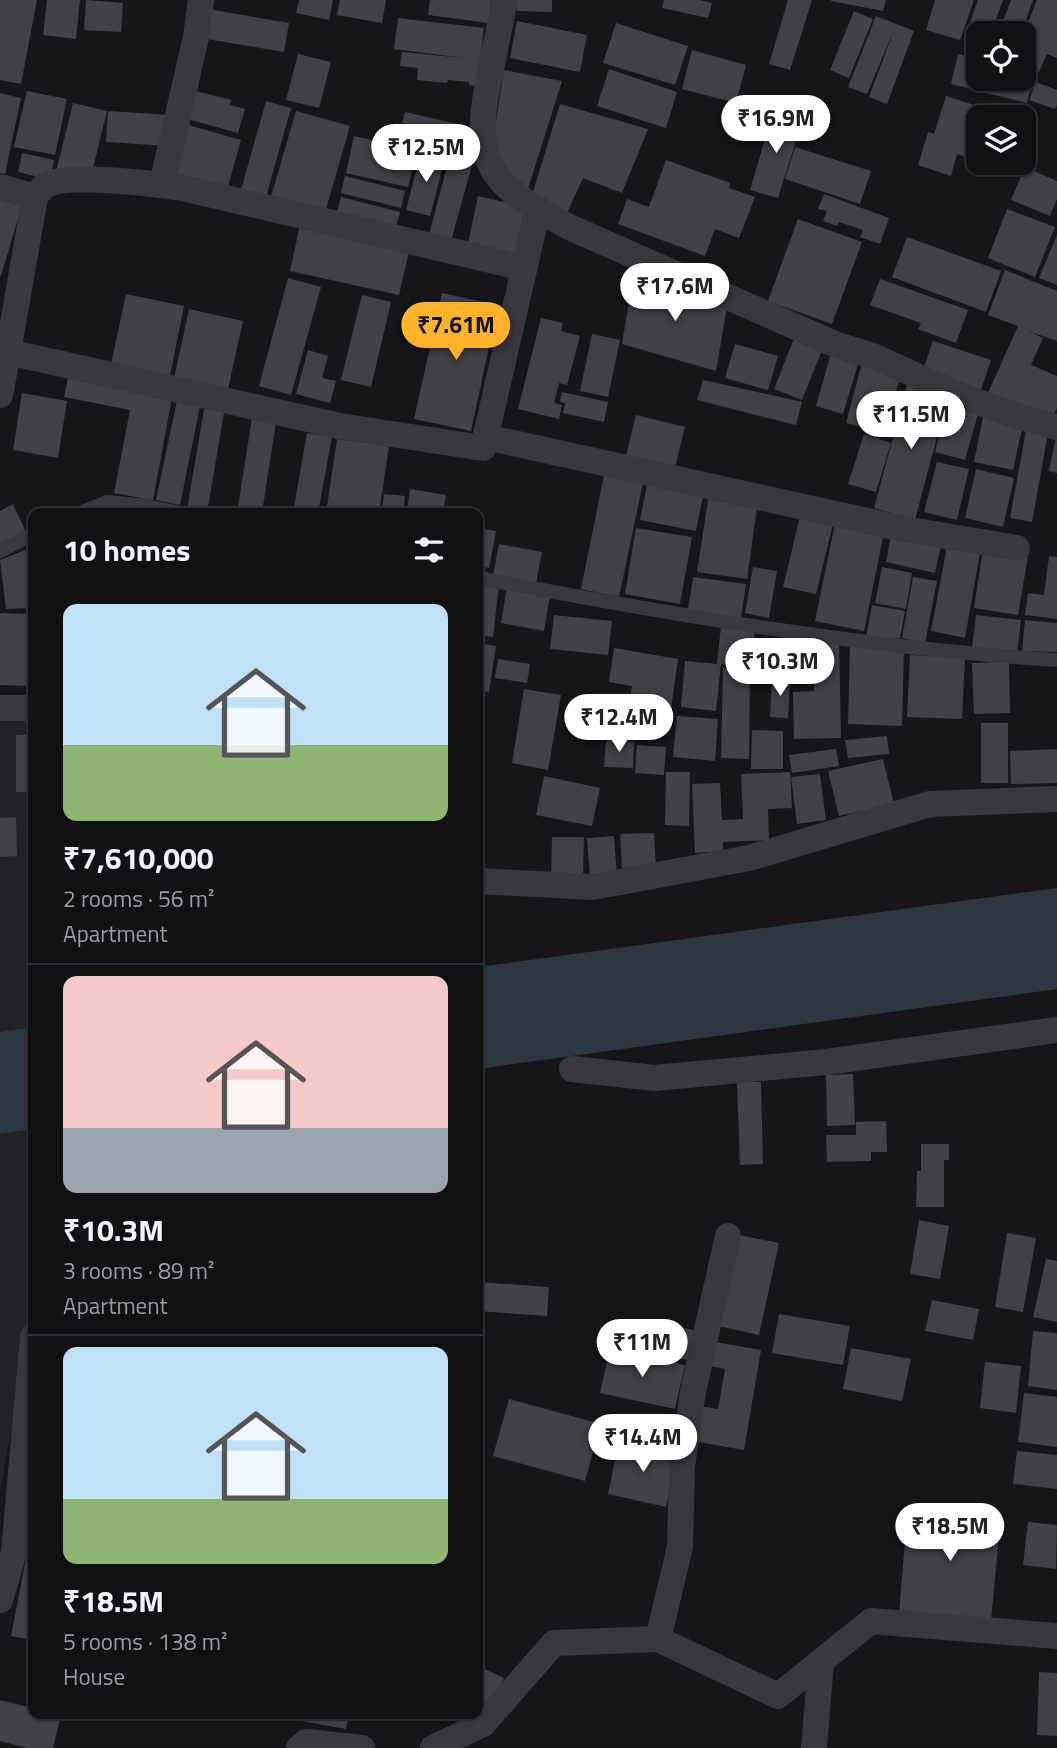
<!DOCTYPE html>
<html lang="en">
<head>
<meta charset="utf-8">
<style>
  :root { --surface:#111114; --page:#1e1f22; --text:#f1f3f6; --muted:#9c9da0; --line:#303134; --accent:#ffb22a }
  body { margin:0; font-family:"Titillium Web",sans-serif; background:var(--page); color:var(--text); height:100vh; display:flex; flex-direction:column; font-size:26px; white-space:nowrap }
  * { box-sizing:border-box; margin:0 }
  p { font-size:23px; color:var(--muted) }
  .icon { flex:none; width:38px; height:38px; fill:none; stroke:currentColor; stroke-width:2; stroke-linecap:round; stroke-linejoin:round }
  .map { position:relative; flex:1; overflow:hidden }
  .side { position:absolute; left:28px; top:508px; width:455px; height:1211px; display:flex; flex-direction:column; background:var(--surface); border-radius:14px; box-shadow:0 2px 5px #0004,0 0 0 2px var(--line) }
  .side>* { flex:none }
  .fabs { position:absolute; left:966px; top:21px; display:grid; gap:14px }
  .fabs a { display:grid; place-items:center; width:70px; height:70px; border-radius:14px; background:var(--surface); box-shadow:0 2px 5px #0004,0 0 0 2px var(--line); font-size:35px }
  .price { position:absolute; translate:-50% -60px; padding:0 16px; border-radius:24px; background:#fff; color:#222; font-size:23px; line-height:46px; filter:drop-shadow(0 2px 4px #0008) }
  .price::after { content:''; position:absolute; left:50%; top:42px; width:21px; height:16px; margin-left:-10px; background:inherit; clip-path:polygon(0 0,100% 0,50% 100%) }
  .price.current { background:var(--accent); color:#111 }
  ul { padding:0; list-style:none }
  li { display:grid; align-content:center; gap:14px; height:371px; padding:0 35px }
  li+li { border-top:2px solid var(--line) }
  li span { display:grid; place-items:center; height:217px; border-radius:14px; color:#555 }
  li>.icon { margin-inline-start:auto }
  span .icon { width:126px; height:126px; fill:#fffc; stroke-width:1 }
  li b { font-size:30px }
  h2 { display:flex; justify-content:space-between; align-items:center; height:84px; padding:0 35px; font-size:30px }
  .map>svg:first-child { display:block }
  .built { fill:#232327 }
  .water { fill:#2c373f }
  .building { fill:#414247 }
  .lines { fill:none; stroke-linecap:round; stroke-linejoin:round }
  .lane { stroke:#38393f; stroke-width:14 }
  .street { stroke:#38393f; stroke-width:26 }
</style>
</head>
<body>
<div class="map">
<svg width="1057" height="1748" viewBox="0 0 1057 1748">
  <rect width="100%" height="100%" fill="#17171a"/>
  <!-- built -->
  <path class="built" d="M33,712V1324L31,1325L0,1491V713Z"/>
  <!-- water -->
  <path class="water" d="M1057,888V989L478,1069V967Z
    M33,1027V1129L0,1134V1032Z"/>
  <!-- building -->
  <path class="building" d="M0,0H37L21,84L0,80Z
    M47,0H80L76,39L43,35Z
    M86,0L123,3L121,32L84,30Z
    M299,0H333L329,20L296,13Z
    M340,0H386L382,23L337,15Z
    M430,0H491L488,23L428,15Z
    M517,0H552V12L517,11Z
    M664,0H700L712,3L708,18L662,8Z
    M788,0H812L790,70L769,64Z
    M831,0H886L883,11L831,1Z
    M935,0H974L960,40L926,30Z
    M978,0H1003L991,33H978V46L964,40Z
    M1011,0H1033L1021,33H999Z
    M1037,0H1057V58L1047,54L1039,72L1024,66V33Z
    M207,9L289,23L284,52L201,38Z
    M854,11L873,19L849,78L830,70Z
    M876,16L914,31L887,104L869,97L894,30L867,94L848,87Z
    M398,18L484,28L480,60L481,87L469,85V82L448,80L447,83L417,80L418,68L400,66L402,52L464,58L394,49Z
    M517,21L587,35L580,72L510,58Z
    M616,23L688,46L675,85L603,63Z
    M692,50L746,65L736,103L682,89Z
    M298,54L331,62L319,108L286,100Z
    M958,54L978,59V79H1024V71L1034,74L1027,103L951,84Z
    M609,69L677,92L666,128L597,106Z
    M504,70L562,81L528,189L507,174L492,147Z
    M1036,82L1057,90V105L1055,109L1029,100Z
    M188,89L231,100L230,105L245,109L238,133L180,117Z
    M27,91L67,99L55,155L14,147Z
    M0,93L21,98L5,174L0,173Z
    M946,96L1011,117H978V161L957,154L951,176L918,165L928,132L934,134Z
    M266,101L291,108L264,204L239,197Z
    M73,103L107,111L90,180L56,172Z
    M560,104L648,129L622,193L583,178L567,213L532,195Z
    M108,111L170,115L168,146L106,142Z
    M296,111L350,126L324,216L270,200Z
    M405,112L471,127L465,151L399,135Z
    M773,112L802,121L778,198L750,190Z
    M181,123L241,140L227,190L167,174Z
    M354,136L417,150L408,187L346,173Z
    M795,147L871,171L860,204L785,179Z
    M421,152L445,158L430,216L406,210Z
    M22,153L54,160L50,180L18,172Z
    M449,159L472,165L451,241L429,235Z
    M666,160L730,183L729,188L755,197L739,238L715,229L705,256L618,224L627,199L649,207Z
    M985,163H1009L1007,170Z
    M1025,167L1057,181V199L1050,216L1011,200Z
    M345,176L405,191L401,208L341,193Z
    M824,194L889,218L880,244L860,237L863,230L839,222L837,226L823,221L827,211L818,209Z
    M478,196L525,207L514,259L467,248Z
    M341,197L400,212L394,234L335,219Z
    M0,198L22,205L1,276H0Z
    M1007,209L1055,227L1035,277L988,258Z
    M798,219L862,242L832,324L768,301Z
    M301,220L411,243L399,295L290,271Z
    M1057,235V285L1039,278Z
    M907,237L1001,271L986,312L892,277Z
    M1005,270L1057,291V341L1028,331L1043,338L1031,365L1057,376V408L1051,421L988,393L1018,326L988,315Z
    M633,276L728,301L716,371L622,344Z
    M288,278L321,287L291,395L259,386Z
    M880,279L968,310L956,343L918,329L921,323L870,305Z
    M442,293L498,305L471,431L414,419Z
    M126,294L184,306L169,381L110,369Z
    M362,295L391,302L371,387L341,380Z
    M189,309L243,321L228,389L174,378Z
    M541,318L563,323L561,331L580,336L567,385L559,383L554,403L562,405L559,419L518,409Z
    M592,334L620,340L608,397L580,391Z
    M795,336L823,348L802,400L774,389Z
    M933,341L991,360L980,393L922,373Z
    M735,344L778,356L768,390L725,378Z
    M308,350L328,356L322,378L336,381L330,403L296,394Z
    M831,353L859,361L843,414L816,406Z
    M862,363L901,374L885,433L846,423Z
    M69,373L173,392L153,500L114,493L130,410L64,397Z
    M703,380L802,402L796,425L697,400Z
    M908,382L948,395L915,520L874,508Z
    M562,392L608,402L604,422L563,413L565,403L560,402Z
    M22,393L67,401L58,458L13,450Z
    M178,396L201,401L180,505L156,500Z
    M949,398L980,407L965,460L935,452Z
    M205,404L225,407L207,513L187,509Z
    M984,412L1024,420L1013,470L974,462Z
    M636,415L685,427L675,467L626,456Z
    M252,418L276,422L262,513H237Z
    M1027,425L1049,428L1032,522L1010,518Z
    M307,433L332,437L318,513H293Z
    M864,434L891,443L876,492L848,484Z
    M1056,437H1057V473L1049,471Z
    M337,439L389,446L379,513H326Z
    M937,462L969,469L957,520L924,512Z
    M976,469L1014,478L1003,527L965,518Z
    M605,470L644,478L619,597L581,589Z
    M648,480L704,491L696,531L640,520Z
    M410,489L446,495L443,513H407Z
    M384,494L405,496L403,513H382Z
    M709,494L758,501L747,579L697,572Z
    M13,504L26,532L0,544V511Z
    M801,512L834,520L816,594L783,587Z
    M836,519L885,528L864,631L815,621Z
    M478,528L496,531L489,568L478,566Z
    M636,528L692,537L680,604L625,594Z
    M892,530L942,541L935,573L886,562Z
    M948,541L981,547L965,638L931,631Z
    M499,544L542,552L536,583L493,575Z
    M33,547V608L6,609L0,560Z
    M983,549L1028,556L1018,615L974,608Z
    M1049,556L1057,557V619L1025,615L1028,593L1044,595Z
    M753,567L777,571L769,618L745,613Z
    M882,567L912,573L906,609L875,603Z
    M693,577L746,584L741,618L688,610Z
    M913,577L937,581L925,643L902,638Z
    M478,583L499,585L493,637L478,635Z
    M507,587L550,595L544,631L501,623Z
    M872,605L905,611L899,644L866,638Z
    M0,613L33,614L30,686L0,685Z
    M554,615L612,621L608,655L550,649Z
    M976,615L1021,620L1017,653L972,648Z
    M1025,620L1057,623V652L1022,651Z
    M721,626L755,629L751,667L721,664L716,711L681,707L685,661L717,664Z
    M760,639L790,641L787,672L757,669Z
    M813,640H839L841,738L794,739L793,692L814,691Z
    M478,643L496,646L489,692L478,690Z
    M850,646L904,648L902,726L848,724Z
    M614,648L678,659L671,709L629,703L632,686L609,682Z
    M910,655L965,658L962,719L907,717Z
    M498,659L530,664L527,683L495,678Z
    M1009,662L1010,713L974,714L972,663Z
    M723,668L750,669L749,759L721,758Z
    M772,678L790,679L788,718L770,717Z
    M524,689L561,695L548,770L512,763Z
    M677,716L718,719L715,761L673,757Z
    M981,723H1008V783H981Z
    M752,730L783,731V769H751Z
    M16,735H33V792H16Z
    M887,736L889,754L848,758L845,740Z
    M606,740L634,742L633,768L604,767Z
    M637,745L666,747L664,775L635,773Z
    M836,749L839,766L792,773L789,755Z
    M1057,749V783L1011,784L1010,751Z
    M883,759L894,804L839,816L828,771Z
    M666,772H690L689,826L665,825Z
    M790,772L792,808L768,809L769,840L723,842V851L695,853L692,784L720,783L722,820L743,819L741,774Z
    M820,774L826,820L797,824L791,777Z
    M544,776L600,788L592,826L536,815Z
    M16,817L17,856L0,857V818Z
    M27,824H33V859H26Z
    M654,833L656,867L622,868L620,834Z
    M614,836L617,876L590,878L587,838Z
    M552,837H584L583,880H551Z
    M853,1074L855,1125L827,1126L826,1075Z
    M737,1082H761L763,1164L740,1165Z
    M886,1121L887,1152H871V1161L827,1162L826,1135H856V1122Z
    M921,1144H949V1160H944V1207H916L917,1171H921Z
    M919,1220L949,1226L940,1279L910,1274Z
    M1007,1233L1036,1238L1023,1312L995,1307Z
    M734,1234L779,1243L759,1335L714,1325Z
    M1046,1259L1057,1261V1322L1033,1317Z
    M478,1282L549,1287L547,1316L478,1311Z
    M932,1300L979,1309L973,1340L925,1331Z
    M779,1314L850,1326L843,1365L772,1353Z
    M642,1319L698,1331L692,1361L636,1349Z
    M1033,1331L1057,1333V1390L1028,1386Z
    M709,1341L761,1350L744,1450L693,1441L699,1406L718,1409L725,1369L705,1365Z
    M610,1348L685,1365L675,1409L600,1393Z
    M851,1348L911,1359L902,1401L843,1389Z
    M985,1362L1021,1366L1016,1413L980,1408Z
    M1024,1393L1057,1397V1447L1018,1442Z
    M509,1399L601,1424L585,1481L493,1456Z
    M619,1441L677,1453L666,1507L608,1494Z
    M1017,1451L1057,1455V1489L1013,1484Z
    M908,1505L1001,1514L991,1621L899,1613Z
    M1028,1522L1057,1525L1056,1569L1023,1565Z
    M26,1559L33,1561V1640L11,1636Z
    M478,1666L504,1678L491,1707L478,1701Z
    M1039,1672L1057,1673V1736L1037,1735Z
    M0,1700L33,1708V1713H54L61,1715L53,1748H28L0,1741Z
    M269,1713H349L346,1729L269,1715Z"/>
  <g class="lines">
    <!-- lane -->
    <path class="lane" d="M80,513L107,502L146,506L181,513
      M0,551L33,534
      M478,578C670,614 862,648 1057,660"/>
    <!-- street -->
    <path class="street" d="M505,0C500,23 496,46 491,69C483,110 472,153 506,186C524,203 548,215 569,227L837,345L873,356L959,395L1017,416L1057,427
      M162,185L196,37L201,0
      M0,187L35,197
      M524,268L183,188C157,184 67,173 46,185C42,187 38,193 35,197L8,352L340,426L483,448L538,209
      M0,395L8,352
      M486,437L904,529L1017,548
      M0,708H33
      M478,881L593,887L749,858L930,804L1057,799
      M572,1069L655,1078L826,1062L1057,1030
      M0,1600L14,1552L33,1337
      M658,1639L680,1547L682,1466L693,1392L728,1236
      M299,1748L306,1742L362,1748
      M433,1748L483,1724L554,1643L658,1639L778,1696L871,1621L1057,1636
      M814,1748L821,1662"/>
  </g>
</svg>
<div class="fabs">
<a><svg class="icon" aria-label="locate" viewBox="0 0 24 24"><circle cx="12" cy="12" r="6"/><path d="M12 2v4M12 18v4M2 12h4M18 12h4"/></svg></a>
<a><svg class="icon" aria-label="layers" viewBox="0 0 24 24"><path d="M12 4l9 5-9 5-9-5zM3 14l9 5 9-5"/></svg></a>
</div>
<b class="price" style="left:776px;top:155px">₹16.9M</b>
<b class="price" style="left:426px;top:184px">₹12.5M</b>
<b class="price" style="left:675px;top:323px">₹17.6M</b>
<b class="price current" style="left:456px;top:362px">₹7.61M</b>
<b class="price" style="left:911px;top:451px">₹11.5M</b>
<b class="price" style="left:780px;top:698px">₹10.3M</b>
<b class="price" style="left:619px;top:754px">₹12.4M</b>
<b class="price" style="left:642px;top:1379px">₹11M</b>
<b class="price" style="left:643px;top:1474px">₹14.4M</b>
<b class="price" style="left:950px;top:1563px">₹18.5M</b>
<section class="side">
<h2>10 homes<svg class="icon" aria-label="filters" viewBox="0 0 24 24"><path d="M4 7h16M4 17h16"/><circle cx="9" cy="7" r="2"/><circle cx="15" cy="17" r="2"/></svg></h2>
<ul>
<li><span style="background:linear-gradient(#bfe0f5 65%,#8fb573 0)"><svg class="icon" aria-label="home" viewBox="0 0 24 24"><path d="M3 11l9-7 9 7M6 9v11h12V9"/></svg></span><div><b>₹7,610,000</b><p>2 rooms · 56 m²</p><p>Apartment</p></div></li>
<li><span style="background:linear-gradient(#f6c9c9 70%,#9aa5b1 0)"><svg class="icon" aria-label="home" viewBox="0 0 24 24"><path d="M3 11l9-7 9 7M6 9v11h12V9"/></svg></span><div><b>₹10.3M</b><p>3 rooms · 89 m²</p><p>Apartment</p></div></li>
<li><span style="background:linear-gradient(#bfe0f5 70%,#8fb573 0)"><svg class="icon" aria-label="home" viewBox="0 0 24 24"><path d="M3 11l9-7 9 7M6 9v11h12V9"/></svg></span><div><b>₹18.5M</b><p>5 rooms · 138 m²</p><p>House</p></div></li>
</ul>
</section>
</div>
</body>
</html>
